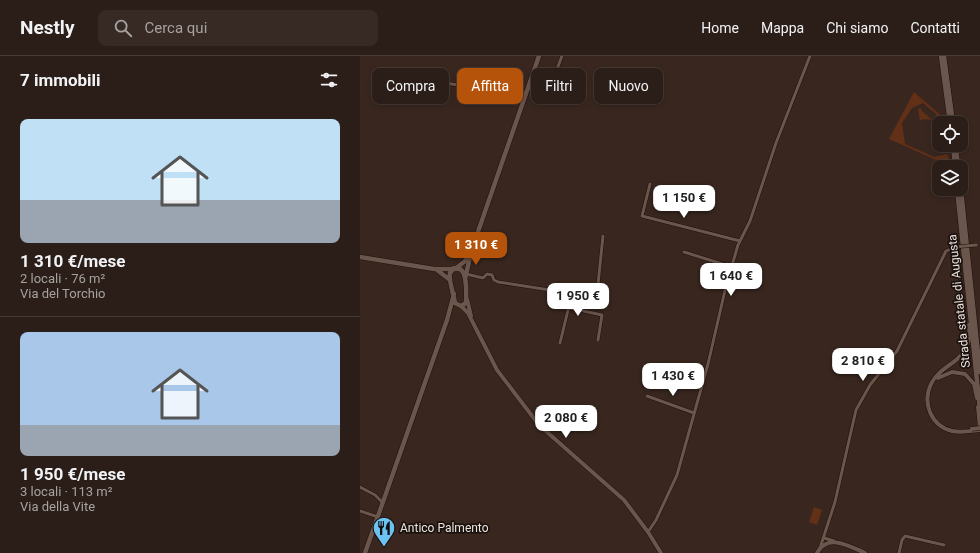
<!DOCTYPE html>
<html lang="it">
<head>
<meta charset="utf-8">
<style>
  :root { --surface:#2b1d17; --page:#372a24; --text:#f1f3f6; --muted:#a6a2a1; --line:#473b36; --accent:#b45309 }
  body { margin:0; font-family:Roboto,sans-serif; background:var(--page); color:var(--text); height:100vh; display:flex; flex-direction:column; font-size:15px; white-space:nowrap }
  * { box-sizing:border-box; margin:0 }
  p { font-size:13px; color:var(--muted) }
  .icon { flex:none; width:22px; height:22px; fill:none; stroke:currentColor; stroke-width:2; stroke-linecap:round; stroke-linejoin:round }
  .map { position:relative; flex:1; overflow:hidden }
  .side { display:flex; flex-direction:column; background:var(--surface); width:360px }
  .side>* { flex:none }
  .top-card { position:absolute; left:12px; top:12px; width:380px; height:36px; display:flex; gap:8px }
  .fabs { position:absolute; left:572px; top:60px; display:grid; gap:8px }
  .fabs a { display:grid; place-items:center; width:36px; height:36px; border-radius:8px; background:var(--surface); box-shadow:0 2px 6px #0003,0 0 0 1px var(--line); font-size:20px }
  .price { position:absolute; translate:-50% -34px; padding:0 9px; border-radius:8px; background:#fff; color:#222; font-size:13px; line-height:26px; filter:drop-shadow(0 1px 2px #0008) }
  .price::after { content:''; position:absolute; left:50%; top:24px; width:12px; height:9px; margin-left:-6px; background:inherit; clip-path:polygon(0 0,100% 0,50% 100%) }
  .price.on { background:var(--accent); color:#fff }
  ul { padding:0; list-style:none }
  li { display:grid; align-content:center; gap:8px; height:212px; padding:0 20px }
  li+li { border-top:1px solid var(--line) }
  li span { display:grid; place-items:center; height:124px; border-radius:8px; color:#555 }
  li>.icon { margin-inline-start:auto }
  span .icon { width:72px; height:72px; fill:#fffc; stroke-width:1 }
  li b { font-size:17px }
  h2 { display:flex; justify-content:space-between; align-items:center; height:48px; padding:0 20px; font-size:17px }
  .chip { padding:0 14px; border-radius:8px; background:var(--surface); box-shadow:0 2px 6px #0003,0 0 0 1px var(--line); font-size:14px; line-height:36px }
  .chip.on { background:var(--accent); color:#fff }
  header { display:flex; align-items:center; gap:24px; box-sizing:border-box; height:56px; padding:0 20px; background:var(--surface); border-bottom:1px solid var(--line) }
  header strong { font-size:19px }
  nav { display:flex; gap:22px; margin-inline-start:auto; font-size:14px }
  .search { width:280px; height:36px; background:var(--page); display:flex; align-items:center; gap:10px; box-sizing:border-box; padding:0 14px; border-radius:8px; color:var(--muted); font-size:15px }
  main { display:flex; flex:1; min-height:0 }
  .map>svg:first-child { display:block }
  .green { fill:#622f17 }
  .lines { fill:none; stroke-linecap:round; stroke-linejoin:round }
  .minor-casing { stroke:#1f0f08; stroke-width:4 }
  .tertiary-casing { stroke:#1f0f08; stroke-width:5 }
  .secondary-casing { stroke:#1f0f08; stroke-width:5.5 }
  .minor { stroke:#6b564d; stroke-width:3 }
  .tertiary { stroke:#6b564d; stroke-width:4 }
  .secondary { stroke:#6b564d; stroke-width:4.5 }
  .minor-bridge-casing { stroke:#1f0f08; stroke-width:4; stroke-linecap:butt }
  .tertiary-bridge-casing { stroke:#1f0f08; stroke-width:5; stroke-linecap:butt }
  .minor-bridge { stroke:#6b564d; stroke-width:3 }
  .tertiary-bridge { stroke:#6b564d; stroke-width:4 }
  .labels { text-anchor:middle; dominant-baseline:central; stroke-width:3.5; stroke-linejoin:round; paint-order:stroke }
  .street-label { font-size:12px; fill:#eee2dc; stroke:#1a120e }
  .poi-label { font-size:12px; fill:#eee2dc; stroke:#1a120e; text-anchor:start }
</style>
</head>
<body>
<header>
<strong>Nestly</strong>
<div class="search"><svg class="icon" aria-label="search" viewBox="0 0 24 24"><circle cx="10" cy="10" r="6"/><path d="M15 15l6 6"/></svg>Cerca qui</div>
<nav><a>Home</a><a>Mappa</a><a>Chi siamo</a><a>Contatti</a></nav>
</header>
<main>
<section class="side">
<h2>7 immobili<svg class="icon" aria-label="filters" viewBox="0 0 24 24"><path d="M4 7h16M4 17h16"/><circle cx="9" cy="7" r="2"/><circle cx="15" cy="17" r="2"/></svg></h2>
<ul>
<li><span style="background:linear-gradient(#bfe0f5 65%,#9aa5b1 0)"><svg class="icon" aria-label="home" viewBox="0 0 24 24"><path d="M3 11l9-7 9 7M6 9v11h12V9"/></svg></span><div><b>1 310 €/mese</b><p>2 locali · 76 m²</p><p>Via del Torchio</p></div></li>
<li><span style="background:linear-gradient(#a9c7e8 75%,#9aa5b1 0)"><svg class="icon" aria-label="home" viewBox="0 0 24 24"><path d="M3 11l9-7 9 7M6 9v11h12V9"/></svg></span><div><b>1 950 €/mese</b><p>3 locali · 113 m²</p><p>Via della Vite</p></div></li>
</ul>
</section>
<div class="map">
<svg width="620" height="497" viewBox="0 0 620 497">
  <rect width="100%" height="100%" fill="#39271f"/>
  <!-- green -->
  <path class="green" d="M554,36L586,64L585,67H579V72L576,58L563,47L552,52L542,67L545,88L574,101L587,98L592,111L529,83Z
    M561,52V54L572,64L563,63L560,65L558,53Z
    M454,451L462,454L457,469L449,466Z"/>
  <g class="lines">
    <!-- minor casing -->
    <g class="minor-casing">
      <path id="minor" d="M186,42L202,0
        M35,46L31,44V41L43,13L74,25L158,39L164,43
        M290,128L282,160L380,185
        M324,196L372,211
        M106,218L123,222L127,218L132,219L134,224L138,226L235,241L237,238L243,180
        M210,238V252L242,259L238,284
        M200,287L209,250
        M298,308L343,324
        M287,340L334,357
        M0,431L15,439L23,447
        M0,455L18,461
        M288,476L296,464L317,419L348,308L366,230L378,189L390,165L416,87L450,0
        M464,482L474,485
        M460,492L475,446L496,354L510,329L537,295L586,195L595,191
        M539,497L542,484L545,480L584,489"/>
    </g>
    <!-- tertiary casing -->
    <g class="tertiary-casing">
      <path id="tertiary" d="M107,243L111,260
        M101,250L108,257L137,314L179,369L264,444L288,476L301,497
        M609,269C613,308 582,305 571,328C562,347 571,370 592,375C601,377 611,375 620,374
        M578,322L592,316L605,318L614,328L617,342
        M618,351L620,372
        M457,497C468,477 489,490 505,497"/>
    </g>
    <!-- secondary casing -->
    <g class="secondary-casing">
      <path id="secondary" d="M581,0L590,67
        M584,0L593,67
        M593,89L595,111
        M596,89L598,111
        M597,133L620,354
        M601,133L620,316
        M0,201L74,213H100C108,218 106,238 106,247L101,250L95,247C94,239 88,223 90,217L94,212
        M96,212L104,206L109,200
        M77,214L90,224
        M105,223L112,193L179,0
        M5,497L87,264L94,238"/>
    </g>
    <!-- minor -->
    <use href="#minor" class="minor"/>
    <!-- tertiary -->
    <use href="#tertiary" class="tertiary"/>
    <!-- secondary -->
    <use href="#secondary" class="secondary"/>
    <!-- minor-bridge casing -->
    <g class="minor-bridge-casing">
      <path id="minor-bridge" d="M595,191L616,189"/>
    </g>
    <!-- tertiary-bridge casing -->
    <g class="tertiary-bridge-casing">
      <path id="tertiary-bridge" d="M612,373L620,372"/>
    </g>
    <!-- minor-bridge -->
    <use href="#minor-bridge" class="minor-bridge"/>
    <!-- tertiary-bridge -->
    <use href="#tertiary-bridge" class="tertiary-bridge"/>
  </g>
  <!-- icons -->
  <defs>
    <g id="restaurant-pin" transform="scale(1.15)"><path d="M0 17L-7.5 6A9.5 9.5 0 1 1 7.5 6Z" fill="#6cc3f2" stroke="#1a120e"/><path d="M-5-6h1v4h1v-4h1v4h1v-4h1v5L-1.5 .5V6h-2V.5L-5-1ZM5-6V6H3V1.5H1.5Q1.5-4 5-6Z" fill="#111"/></g>
  </defs>
  <g fill-rule="evenodd">
    <use href="#restaurant-pin" x="24" y="472"/>
  </g>
  <g class="labels">
    <!-- street labels -->
    <g class="street-label">
      <text transform="translate(599 245) rotate(-96)">Strada statale di Augusta</text>
    </g>
    <!-- poi labels -->
    <g class="poi-label">
      <text x="40" y="472">Antico Palmento</text>
    </g>
  </g>
</svg>
<div class="fabs">
<a><svg class="icon" aria-label="locate" viewBox="0 0 24 24"><circle cx="12" cy="12" r="6"/><path d="M12 2v4M12 18v4M2 12h4M18 12h4"/></svg></a>
<a><svg class="icon" aria-label="layers" viewBox="0 0 24 24"><path d="M12 4l9 5-9 5-9-5zM3 14l9 5 9-5"/></svg></a>
</div>
<b class="price" style="left:324px;top:163px">1 150 €</b>
<b class="price on" style="left:116px;top:210px">1 310 €</b>
<b class="price" style="left:371px;top:241px">1 640 €</b>
<b class="price" style="left:218px;top:261px">1 950 €</b>
<b class="price" style="left:503px;top:326px">2 810 €</b>
<b class="price" style="left:313px;top:341px">1 430 €</b>
<b class="price" style="left:206px;top:383px">2 080 €</b>
<div class="top-card">
<a class="chip">Compra</a>
<a class="chip on">Affitta</a>
<a class="chip">Filtri</a>
<a class="chip">Nuovo</a>
</div>
</div>
</main>
</body>
</html>
